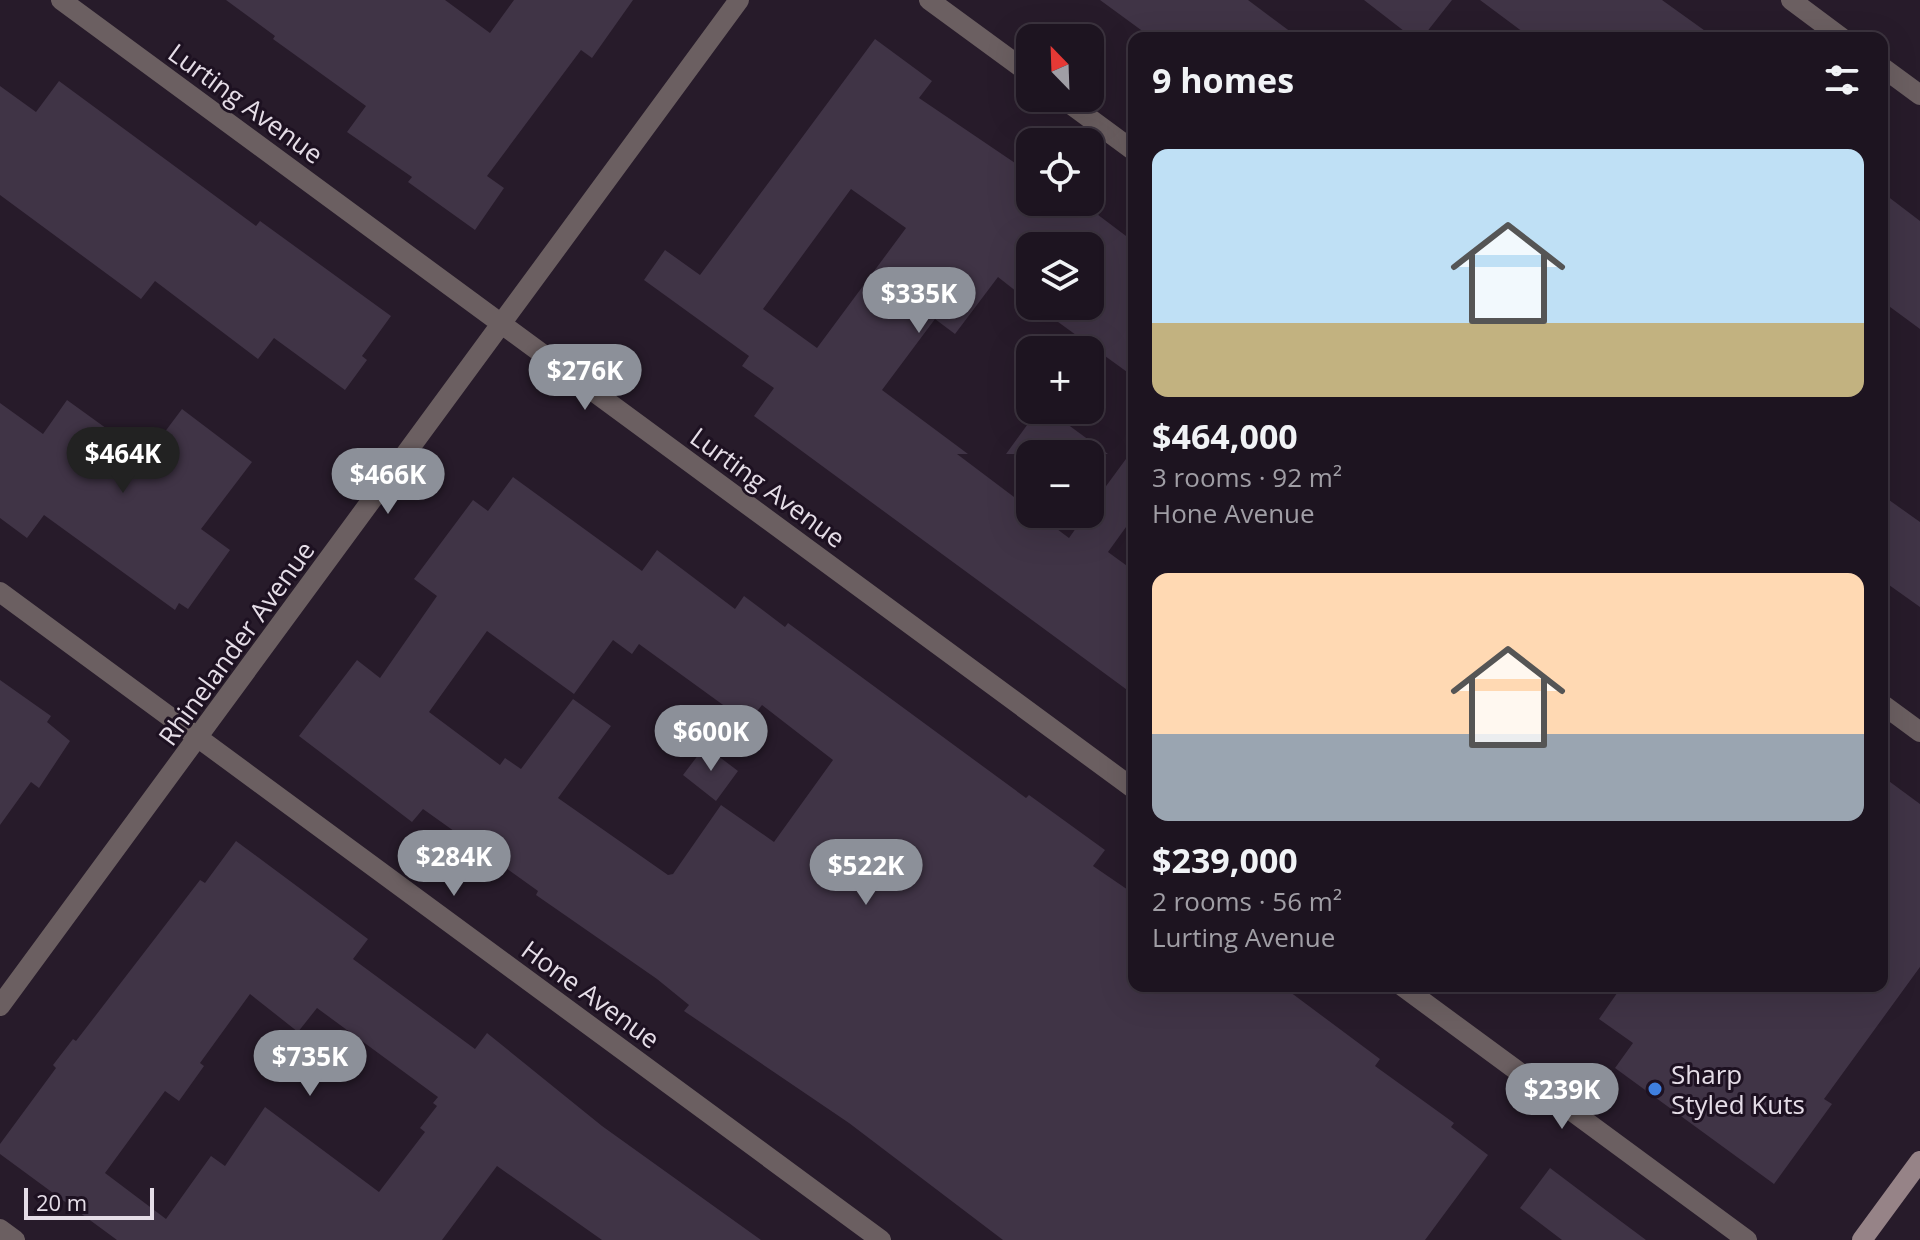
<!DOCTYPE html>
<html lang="en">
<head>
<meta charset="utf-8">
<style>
  :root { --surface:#1d1420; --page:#251d29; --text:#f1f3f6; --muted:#a09ea5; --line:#3b333e; --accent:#8c9099 }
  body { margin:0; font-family:"Open Sans",sans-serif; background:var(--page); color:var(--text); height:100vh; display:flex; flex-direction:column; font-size:30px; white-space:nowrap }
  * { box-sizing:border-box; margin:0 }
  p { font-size:26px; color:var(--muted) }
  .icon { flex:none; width:44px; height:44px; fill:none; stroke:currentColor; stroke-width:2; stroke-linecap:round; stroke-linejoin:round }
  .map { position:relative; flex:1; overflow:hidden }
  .side { position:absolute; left:1128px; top:32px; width:760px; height:960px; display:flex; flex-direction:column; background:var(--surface); border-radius:16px; box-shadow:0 8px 32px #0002,0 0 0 2px var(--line) }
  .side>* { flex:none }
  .needle { width:52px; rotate:337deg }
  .tools { position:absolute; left:1016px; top:24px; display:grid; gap:16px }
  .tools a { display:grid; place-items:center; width:88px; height:88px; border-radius:16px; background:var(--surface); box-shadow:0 8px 32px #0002,0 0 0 2px var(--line); font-size:40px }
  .scale { position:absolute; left:24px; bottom:20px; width:130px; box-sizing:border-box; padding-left:8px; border:4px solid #e5dde7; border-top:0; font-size:22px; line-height:28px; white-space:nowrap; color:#e5dde7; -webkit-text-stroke:6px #1d1121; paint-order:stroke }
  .price { position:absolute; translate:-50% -68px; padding:0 18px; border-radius:28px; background:var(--accent); color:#fff; font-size:26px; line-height:52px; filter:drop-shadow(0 2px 4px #0008) }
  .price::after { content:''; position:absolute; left:50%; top:48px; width:24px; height:18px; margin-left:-12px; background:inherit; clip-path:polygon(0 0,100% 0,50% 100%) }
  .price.active { background:#222; color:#fff }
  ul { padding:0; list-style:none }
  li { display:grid; align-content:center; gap:16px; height:424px; padding:0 24px }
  li span { display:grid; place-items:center; height:248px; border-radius:16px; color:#555 }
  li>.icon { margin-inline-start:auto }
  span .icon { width:144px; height:144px; fill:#fffc; stroke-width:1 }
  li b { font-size:34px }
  h2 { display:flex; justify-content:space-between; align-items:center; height:96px; padding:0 24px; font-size:34px }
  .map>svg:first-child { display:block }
  .building { fill:#403446; fill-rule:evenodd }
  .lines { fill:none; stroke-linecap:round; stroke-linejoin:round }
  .street { stroke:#6b5f61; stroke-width:20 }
  .secondary { stroke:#968387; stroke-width:20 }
  .shop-dot { fill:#3f7fe0; stroke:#1d1121; stroke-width:3 }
  .labels { text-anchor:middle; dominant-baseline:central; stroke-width:6; stroke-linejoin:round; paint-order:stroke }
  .street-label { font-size:26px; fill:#e5dde7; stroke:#1d1121 }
  .poi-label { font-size:26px; fill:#e5dde7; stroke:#1d1121; text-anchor:start }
</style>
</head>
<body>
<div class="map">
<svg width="1920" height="1240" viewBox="0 0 1920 1240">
  <rect width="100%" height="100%" fill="#271b2a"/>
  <!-- building -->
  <path class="building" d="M226,0H445L490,33L514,0H633L592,58L581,50L487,176L504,188L475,230L408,182L412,177L347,132L366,106L273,39L275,36Z
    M1100,0H1248L1299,38H1152Z
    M1364,0H1452L1422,38H1413Z
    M1480,0H1662L1715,38H1531Z
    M875,39L932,81L919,98L1030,173V202H1081L1134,242V377L1036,306H1090V246H1030V302L998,277L955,334L935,319L882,390L968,454H957L1030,509V514H1037L1069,538L1086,514H1090V508L1134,448V516L1108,552L1134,571V695L754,416L774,388L742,366L749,356L644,280L665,250L700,275ZM851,189L906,228L817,348L763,309Z
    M59,81L256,226L260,221L391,316L362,356L367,360L345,390L274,338L258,359L155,281L141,299L0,195V86L36,112Z
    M1882,192L1920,221V329L1882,301Z
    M67,400L146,457L182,409L252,462L201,529L230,550L188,609L179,603L175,610L44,515L27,538L0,518V403L43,434Z
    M1038,410H1048L1108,454H1006Z
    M513,477L642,571L657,550L735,609L744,596L785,627L788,623L1026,798L1029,795L1105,850L1093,866L1134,894V986H1282L1380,1059L1375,1066L1454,1123L1451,1127L1488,1155L1425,1240H1003L849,1123L684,1011L689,1005L657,979L536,895L538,891L423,809L412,822L299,736L357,660L380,678L437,596L414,579L473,500L488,511ZM487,631L574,694L613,640L632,654L639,644L748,723L762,705L833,760L774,842L721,805L673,874L668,875L558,798L611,726L573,699L521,769L505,758L500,765L429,712Z
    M1882,495L1920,522V607L1882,580Z
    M0,680L51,716L47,722L70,741L39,788L31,782L0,825Z
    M705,746L738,771L716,801L683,775Z
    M1882,776L1920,804V967L1824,1099L1832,1104L1774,1184L1615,1068L1633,1043L1599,1019L1622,986H1882Z
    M236,841L368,939L353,959L475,1049L487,1033L602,1126L761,1240H602L497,1166L442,1240H117L0,1154V1144L56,1068L53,1065L73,1039L76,1041L200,880L205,883ZM250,994L298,1032L317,1008L438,1097L433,1103L437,1106L420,1128L425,1132L379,1192L265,1107L225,1166L211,1156L166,1219L105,1173L165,1091L179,1101L204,1066L200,1063Z
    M1550,1168L1599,1205L1646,1240H1562L1520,1208Z"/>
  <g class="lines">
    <!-- street -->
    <path class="street" d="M61,0L1134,789
      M929,0L1030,74
      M1791,0L1842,38
      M1882,67L1920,95
      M1062,98L1134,151
      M0,592L881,1240
      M1882,704L1920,732
      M1402,986L1747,1240
      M0,1006L739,0
      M0,1229L15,1240"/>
    <!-- secondary -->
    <path class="secondary" d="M1862,1240L1920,1161"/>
  </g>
  <!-- markers -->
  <circle class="shop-dot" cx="1655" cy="1089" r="8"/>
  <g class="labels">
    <!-- street labels -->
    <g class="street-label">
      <text transform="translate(246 103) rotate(36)">Lurting Avenue</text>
      <text transform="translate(768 487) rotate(36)">Lurting Avenue</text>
      <text transform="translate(236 643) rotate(-54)">Rhinelander Avenue</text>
      <text transform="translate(591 994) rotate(36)">Hone Avenue</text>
    </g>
    <!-- poi labels -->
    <g class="poi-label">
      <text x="1671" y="1074">Sharp<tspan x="1671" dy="30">Styled Kuts</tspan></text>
    </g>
  </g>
</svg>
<div class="tools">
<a><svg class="needle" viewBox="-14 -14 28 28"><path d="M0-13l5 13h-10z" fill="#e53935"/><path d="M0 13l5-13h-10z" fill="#a09ea5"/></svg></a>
<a><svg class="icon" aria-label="locate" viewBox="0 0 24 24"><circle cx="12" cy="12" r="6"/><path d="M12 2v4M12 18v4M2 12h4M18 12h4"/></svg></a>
<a><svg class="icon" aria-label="layers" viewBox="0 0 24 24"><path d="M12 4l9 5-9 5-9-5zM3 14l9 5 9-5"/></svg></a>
<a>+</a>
<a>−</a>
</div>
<div class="scale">20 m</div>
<b class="price" style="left:919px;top:335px">$335K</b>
<b class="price" style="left:585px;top:412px">$276K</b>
<b class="price active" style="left:123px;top:495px">$464K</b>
<b class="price" style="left:388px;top:516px">$466K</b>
<b class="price" style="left:711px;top:773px">$600K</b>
<b class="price" style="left:454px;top:898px">$284K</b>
<b class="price" style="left:866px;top:907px">$522K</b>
<b class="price" style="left:310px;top:1098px">$735K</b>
<b class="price" style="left:1562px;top:1131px">$239K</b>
<section class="side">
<h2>9 homes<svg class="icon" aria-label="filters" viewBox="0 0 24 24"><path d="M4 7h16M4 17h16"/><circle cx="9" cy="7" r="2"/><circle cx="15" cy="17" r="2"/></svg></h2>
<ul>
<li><span style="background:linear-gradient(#bfe0f5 70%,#c2b280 0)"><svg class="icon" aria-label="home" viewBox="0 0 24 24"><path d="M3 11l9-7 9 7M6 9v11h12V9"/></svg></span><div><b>$464,000</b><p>3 rooms · 92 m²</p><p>Hone Avenue</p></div></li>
<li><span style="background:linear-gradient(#ffd9b3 65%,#9aa5b1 0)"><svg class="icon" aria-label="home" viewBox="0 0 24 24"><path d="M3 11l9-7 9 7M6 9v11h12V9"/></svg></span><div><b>$239,000</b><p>2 rooms · 56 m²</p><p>Lurting Avenue</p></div></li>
</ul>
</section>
</div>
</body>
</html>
